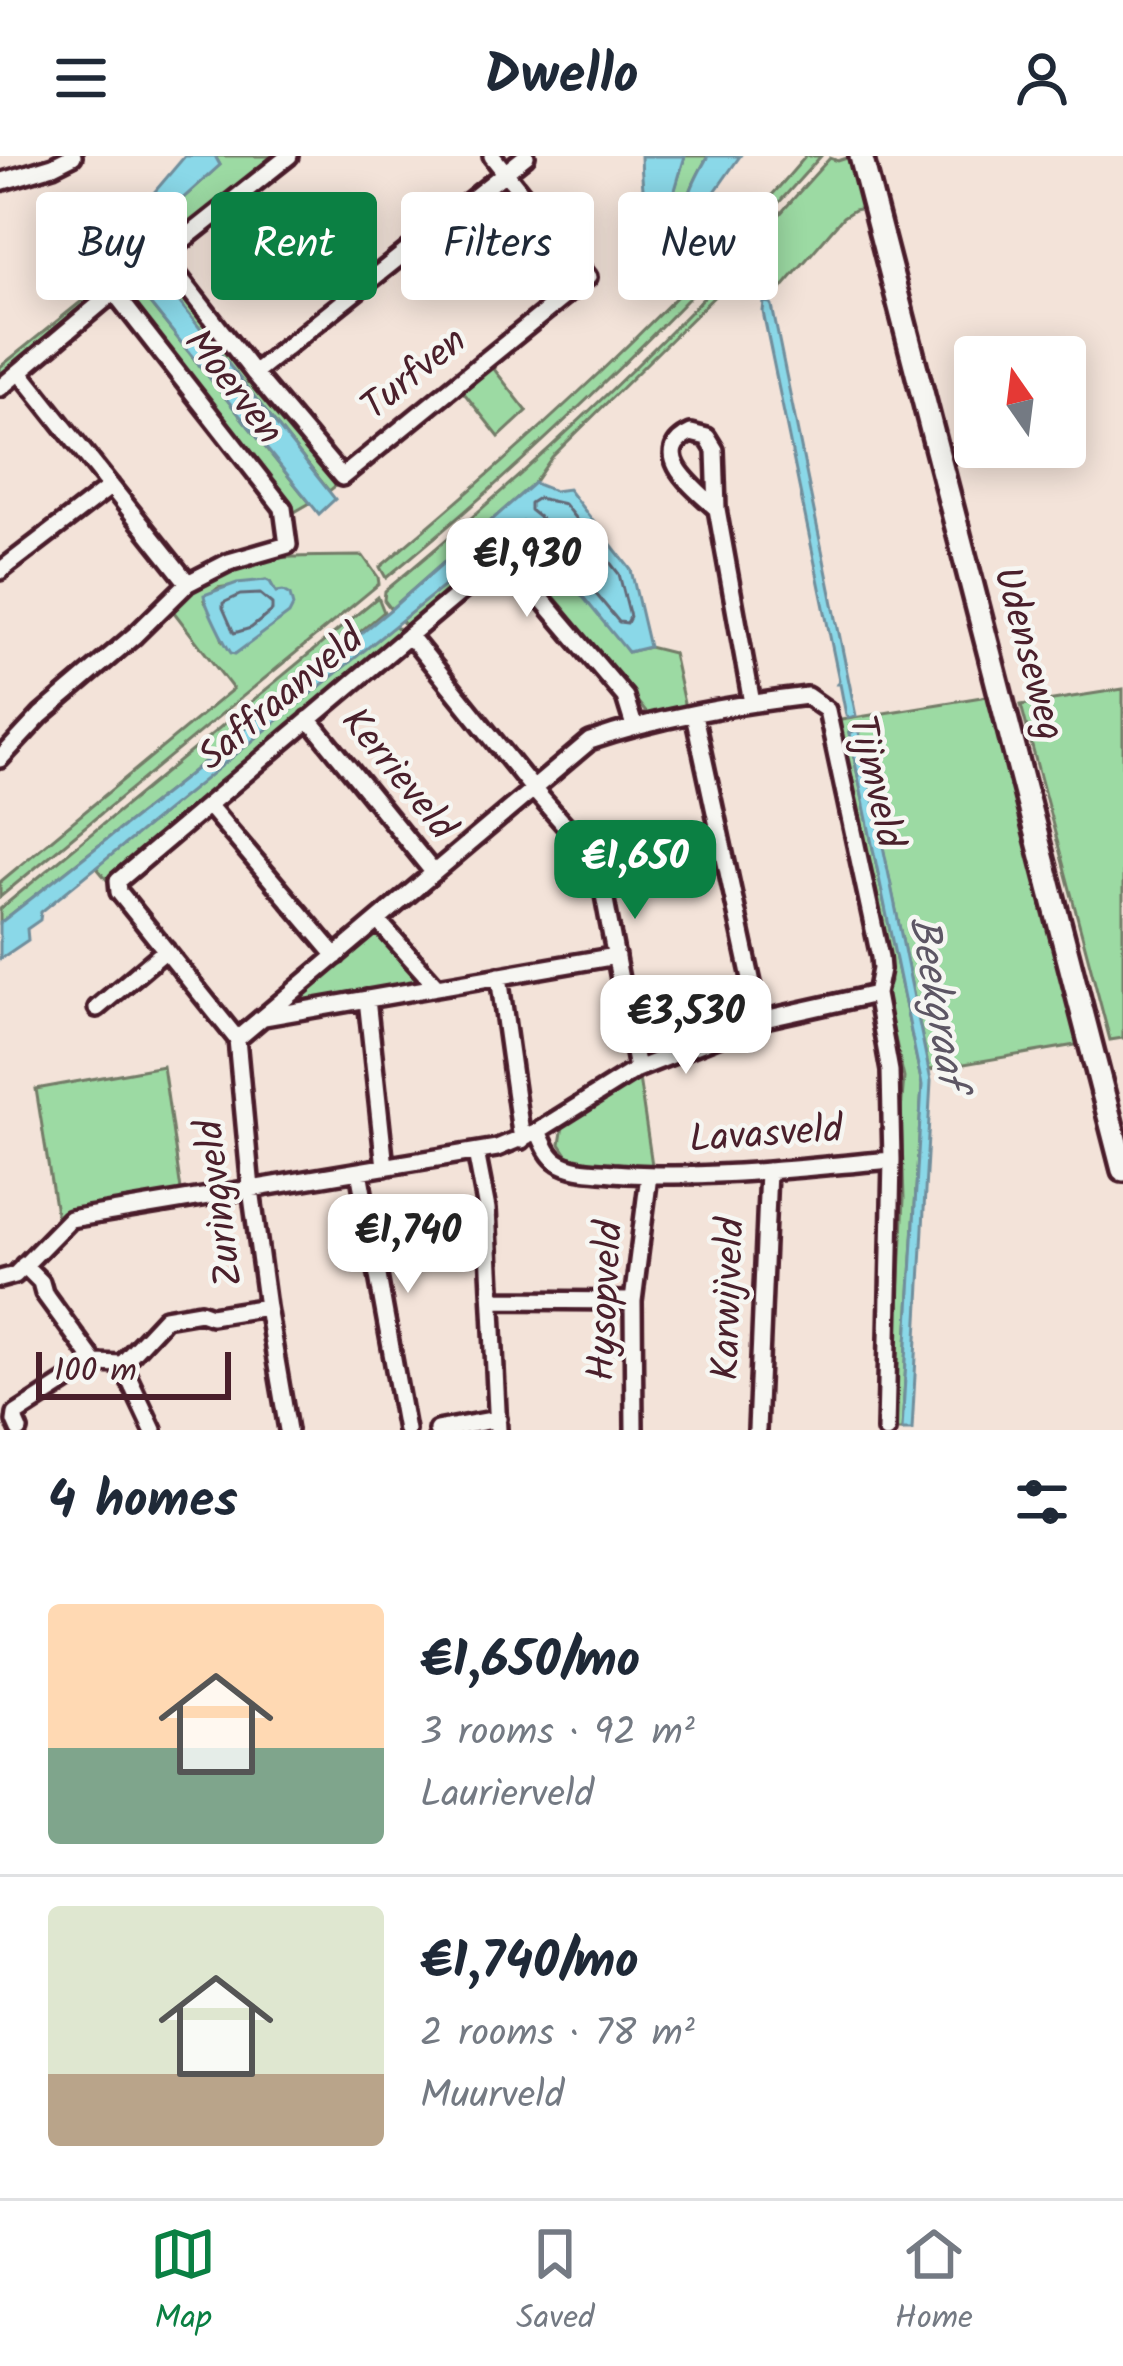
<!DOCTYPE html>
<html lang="en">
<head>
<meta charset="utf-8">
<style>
  :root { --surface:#fff; --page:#f2f2f3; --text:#1f2937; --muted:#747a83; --line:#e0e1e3; --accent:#0b8043 }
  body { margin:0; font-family:Kalam,sans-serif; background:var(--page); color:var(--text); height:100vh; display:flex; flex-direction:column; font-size:45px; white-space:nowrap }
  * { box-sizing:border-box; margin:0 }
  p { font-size:39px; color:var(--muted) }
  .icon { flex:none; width:66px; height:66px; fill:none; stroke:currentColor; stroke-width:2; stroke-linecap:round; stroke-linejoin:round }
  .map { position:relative; height:1274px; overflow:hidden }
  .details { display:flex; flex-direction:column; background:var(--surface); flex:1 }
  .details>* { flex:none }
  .top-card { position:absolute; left:36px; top:36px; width:1053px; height:108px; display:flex; gap:24px }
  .needle { width:78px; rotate:346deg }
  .fabs { position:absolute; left:954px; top:180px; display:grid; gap:24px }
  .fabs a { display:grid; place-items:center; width:132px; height:132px; border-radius:12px; background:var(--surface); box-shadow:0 6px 30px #0003; font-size:60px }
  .scale { position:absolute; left:36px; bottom:30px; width:195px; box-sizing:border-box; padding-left:12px; border:6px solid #4a1f2b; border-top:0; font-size:33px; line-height:42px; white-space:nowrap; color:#4a1f2b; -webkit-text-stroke:9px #f6f6f2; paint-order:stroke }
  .price { position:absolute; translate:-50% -102px; padding:0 27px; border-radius:24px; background:#fff; color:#222; font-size:39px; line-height:78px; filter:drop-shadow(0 3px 6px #0008) }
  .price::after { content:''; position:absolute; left:50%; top:72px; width:36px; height:27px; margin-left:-18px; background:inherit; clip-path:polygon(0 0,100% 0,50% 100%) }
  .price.current { background:var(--accent); color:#fff }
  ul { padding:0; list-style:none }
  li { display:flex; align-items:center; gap:36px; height:300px; padding:0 48px }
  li+li { border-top:3px solid var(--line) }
  li span { display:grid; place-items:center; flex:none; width:336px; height:240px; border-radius:12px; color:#555 }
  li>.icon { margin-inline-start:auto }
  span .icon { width:144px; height:144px; fill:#fffc; stroke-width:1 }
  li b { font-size:51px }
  h2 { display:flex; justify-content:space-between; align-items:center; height:144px; padding:0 48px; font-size:51px }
  .tag { padding:0 42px; border-radius:12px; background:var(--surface); box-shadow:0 6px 30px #0003; font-size:42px; line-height:108px }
  .tag.current { background:var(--accent); color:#fff }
  header { display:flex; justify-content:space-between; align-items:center; height:156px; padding:0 48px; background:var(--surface); font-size:54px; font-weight:700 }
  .dock { display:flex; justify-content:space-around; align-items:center; height:168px; border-top:3px solid var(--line); background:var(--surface); font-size:33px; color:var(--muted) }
  .dock a { display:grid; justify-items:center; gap:6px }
  .dock .current { color:var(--accent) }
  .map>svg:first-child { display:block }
  .green { fill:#9cdaa3; stroke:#737c67; stroke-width:3; fill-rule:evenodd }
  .water { fill:#8ad8e8; stroke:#708e9c; stroke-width:3 }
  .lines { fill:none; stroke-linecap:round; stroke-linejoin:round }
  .shore { stroke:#646977; stroke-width:3 }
  .stream { stroke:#708e9c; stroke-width:4.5 }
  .street-casing { stroke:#4a1f2b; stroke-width:24 }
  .secondary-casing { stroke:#4a1f2b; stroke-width:30 }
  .street { stroke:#f6f6f2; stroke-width:15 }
  .secondary { stroke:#f6f6f2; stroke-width:21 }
  .labels { text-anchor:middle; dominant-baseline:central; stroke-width:9; stroke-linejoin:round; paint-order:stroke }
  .street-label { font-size:39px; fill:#4a1f2b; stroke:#f6f6f2 }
  .water-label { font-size:42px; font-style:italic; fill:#5d5664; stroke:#f6f6f2 }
</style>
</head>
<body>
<header><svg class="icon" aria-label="menu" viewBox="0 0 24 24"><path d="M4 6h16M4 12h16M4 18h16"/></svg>Dwello<svg class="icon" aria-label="person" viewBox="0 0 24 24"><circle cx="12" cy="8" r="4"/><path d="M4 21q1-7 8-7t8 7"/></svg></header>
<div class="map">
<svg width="1123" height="1274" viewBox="0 0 1123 1274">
  <rect width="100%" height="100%" fill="#f3e3d9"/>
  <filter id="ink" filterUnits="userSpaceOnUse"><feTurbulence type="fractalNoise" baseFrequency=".00833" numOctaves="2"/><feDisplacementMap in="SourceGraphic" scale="24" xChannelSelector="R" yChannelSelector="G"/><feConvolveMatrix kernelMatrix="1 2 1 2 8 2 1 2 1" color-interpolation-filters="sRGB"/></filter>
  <g filter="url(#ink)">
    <!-- green -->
    <path class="green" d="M215,0H274L175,80L166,69L179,46L220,9Z
      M685,0H708C693,27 680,46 692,77L680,98L664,68Z
      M806,0H821C686,151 542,295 386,422L380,411C531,285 678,150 806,0Z
      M850,1L864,52L854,54L843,61L770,146L738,117L552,301L534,327L391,453L384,444L385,435C500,340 611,239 714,131C754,90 790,45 830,2L838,5Z
      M106,93L310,347L291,358L285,341L122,140L0,222V211L93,136L80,116Z
      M160,106L338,328L329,335L152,112Z
      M490,208L527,255L499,281L460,232Z
      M523,366C558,376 606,464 628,496L649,491L673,497L685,552L648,559L562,450L520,401L512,397L502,399L410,475L401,464Z
      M363,400L378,421L379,428L0,741V726L233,533L170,451C221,394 293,401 363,400ZM266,424L270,426L276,437L223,485L217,466L204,444L218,432Z
      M378,441L384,456L185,622L0,767V753Z
      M395,469L404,480L106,723L96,711Z
      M1123,533V882L1110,884L1021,549Z
      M994,539L1087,887L929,914L859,576L856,574L849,577L922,929L902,1274H892L904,1043L901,955L904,922L885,837L890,825L835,565Z
      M373,770L425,825L283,850Z
      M163,910L182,1041L57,1063L36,933Z
      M639,922L652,1009L593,1006L568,1000L560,988L563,970L569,961Z"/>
    <!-- water -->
    <path class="water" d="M185,0H215L220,9L179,46L166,69L175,80L165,88L156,78L138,94L335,343L319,358L106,93Z
      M641,0H685L665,68L680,98L667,106C646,72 642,39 641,0Z
      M708,0H740L707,47L692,77C680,47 693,27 708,0Z
      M764,146L770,147L772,150L856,560L848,562L846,559L840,528H837L839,524L763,156Z
      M534,327L554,335L568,333L631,414L649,491L628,496L561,414L557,390L533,369L523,366L41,756L40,764L27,773L28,784L0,803V767L185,622L391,453Z
      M266,424L270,426L276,436L283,435L290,439L293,450L289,458L235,498L231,497C224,487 205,449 204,439L237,427Z
      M856,574L859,576L866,607L931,925L912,1274H902L922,929L849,577Z"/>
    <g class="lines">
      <!-- shore -->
      <path class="shore" d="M538,342L564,348L619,418L630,461L627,467L619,466L572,409L565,382L530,354V347Z
        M260,438L272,448V455L251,472L234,477L223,452V447L240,439Z"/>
      <!-- stream -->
      <path class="stream" d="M697,63L704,80"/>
      <!-- street casing -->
      <g class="street-casing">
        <path id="street" d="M289,0L163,100L254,217L342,321L588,121L492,0
          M0,26L53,10L73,0
          M20,216L188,427
          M254,217L526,0
          M0,232L114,136L283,352L288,389L229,406L188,427L135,479L41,559L0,603
          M691,277L707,281L715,294L717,353C698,335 646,297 691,277Z
          M717,353L752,547
          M0,415L111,330
          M409,479L534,634L601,710
          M694,559L760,864
          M309,563L434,717
          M208,649L336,800
          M378,765L437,831
          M499,820L522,984
          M367,843L385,1011
          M97,852L166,794
          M264,861L616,800
          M237,883L590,585C659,561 734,549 807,540L827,554L880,801L881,813L876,838L890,915L892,1004L886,1274
          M237,883L119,736L118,725L495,407L506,406L518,415L625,541L634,570
          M237,883L251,1033L267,1151L288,1274
          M637,913L601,723V710L610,701L719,674
          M538,975C543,986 548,1000 558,1006C573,1016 595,1015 613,1017C705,1024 799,1012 892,1004
          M476,996L487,1053L498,1274
          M359,1015L406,1274
          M24,1109L41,1126L44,1137L95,1207
          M0,1123L15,1119L70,1063L497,992L538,975L637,913L760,864L876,838
          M493,1144L633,1145
          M122,1208L153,1274
          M19,1274L15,1265L16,1258L95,1207L122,1208L165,1162L200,1156L211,1160L267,1151
          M437,1274L498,1263
          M634,1274L633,1145L649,1019
          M757,1274L768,1015"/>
      </g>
      <!-- secondary casing -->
      <g class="secondary-casing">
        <path id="secondary" d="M861,0L1123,1014"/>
      </g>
      <!-- street -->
      <use href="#street" class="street"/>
      <!-- secondary -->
      <use href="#secondary" class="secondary"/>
    </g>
  </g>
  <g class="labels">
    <!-- street labels -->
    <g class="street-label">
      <text transform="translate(415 219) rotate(-39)">Turfven</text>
      <text transform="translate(232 232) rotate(52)">Moerven</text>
      <text transform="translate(1027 498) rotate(75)">Udenseweg</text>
      <text transform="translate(282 543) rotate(-40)">Saffraanveld</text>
      <text transform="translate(397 619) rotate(51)">Kerrieveld</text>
      <text transform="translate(874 626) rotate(77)">Tijmveld</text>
      <text transform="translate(766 980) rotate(-4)">Lavasveld</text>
      <text transform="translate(221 1047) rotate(-97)">Zuringveld</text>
      <text transform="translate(730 1143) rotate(-88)">Karwijveld</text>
      <text transform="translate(607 1145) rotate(-87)">Hysopveld</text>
    </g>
    <!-- water labels -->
    <g class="water-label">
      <text transform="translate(936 846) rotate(80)">Beekgraaf</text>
    </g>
  </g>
</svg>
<div class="fabs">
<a><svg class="needle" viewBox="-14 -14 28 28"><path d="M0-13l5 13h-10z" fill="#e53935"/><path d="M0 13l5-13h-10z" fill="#747a83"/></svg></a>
</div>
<div class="scale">100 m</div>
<b class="price" style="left:527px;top:464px">€1,930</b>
<b class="price current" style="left:635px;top:766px">€1,650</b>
<b class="price" style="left:686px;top:921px">€3,530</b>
<b class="price" style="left:408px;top:1140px">€1,740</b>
<div class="top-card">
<a class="tag">Buy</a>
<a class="tag current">Rent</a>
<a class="tag">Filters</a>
<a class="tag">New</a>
</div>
</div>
<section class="details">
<h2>4 homes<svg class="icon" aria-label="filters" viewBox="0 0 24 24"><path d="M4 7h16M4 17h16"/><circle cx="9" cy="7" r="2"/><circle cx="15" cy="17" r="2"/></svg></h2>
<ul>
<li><span style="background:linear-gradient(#ffd9b3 60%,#7fa58c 0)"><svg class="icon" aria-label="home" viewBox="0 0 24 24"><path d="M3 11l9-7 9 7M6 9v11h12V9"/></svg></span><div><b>€1,650/mo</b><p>3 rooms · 92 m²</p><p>Laurierveld</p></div></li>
<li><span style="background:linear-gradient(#dfe7d0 70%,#b9a48a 0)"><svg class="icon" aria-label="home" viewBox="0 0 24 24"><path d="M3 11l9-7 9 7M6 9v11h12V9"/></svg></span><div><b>€1,740/mo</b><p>2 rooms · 78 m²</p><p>Muurveld</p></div></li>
</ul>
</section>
<nav class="dock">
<a class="current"><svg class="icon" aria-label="map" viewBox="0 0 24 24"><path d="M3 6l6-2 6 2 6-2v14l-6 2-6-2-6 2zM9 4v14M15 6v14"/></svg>Map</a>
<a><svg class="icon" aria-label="saved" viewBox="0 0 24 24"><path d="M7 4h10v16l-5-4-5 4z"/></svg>Saved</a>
<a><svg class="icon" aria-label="home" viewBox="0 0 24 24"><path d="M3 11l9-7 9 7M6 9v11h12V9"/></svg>Home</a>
</nav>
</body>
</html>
